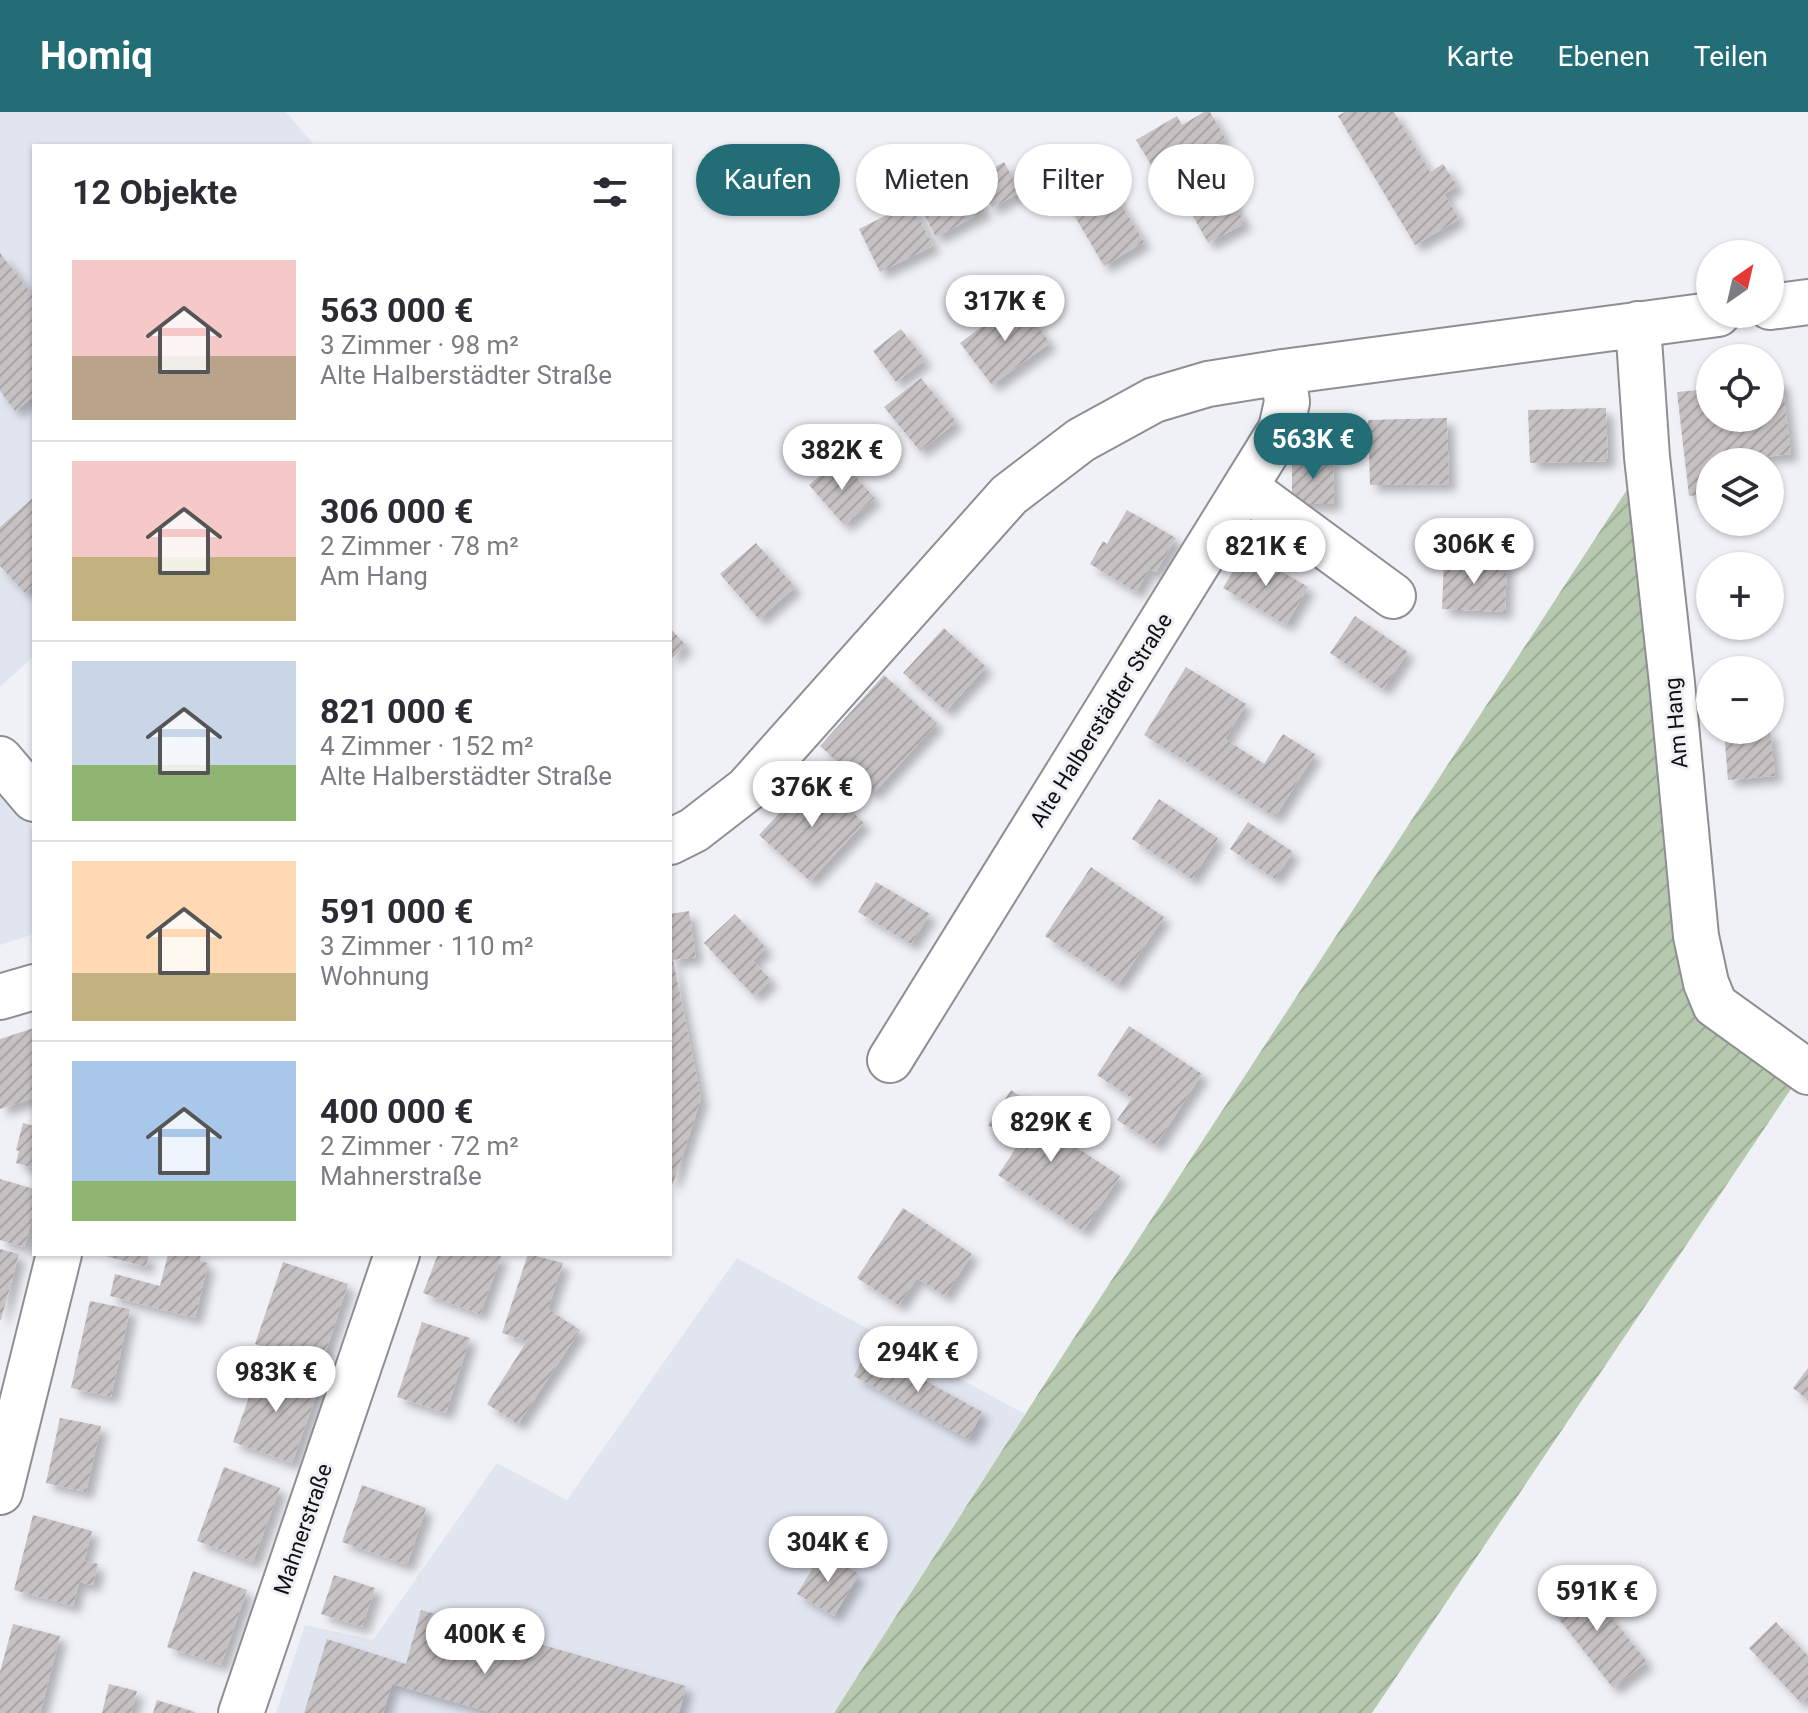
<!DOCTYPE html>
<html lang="de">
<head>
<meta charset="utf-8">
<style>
  :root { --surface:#fff; --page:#f2f2f3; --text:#2b2b33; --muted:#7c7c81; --line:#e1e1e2; --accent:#236d76 }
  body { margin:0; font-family:Roboto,sans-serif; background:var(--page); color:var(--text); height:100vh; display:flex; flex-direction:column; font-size:30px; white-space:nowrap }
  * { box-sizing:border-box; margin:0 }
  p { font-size:26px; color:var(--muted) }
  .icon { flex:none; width:44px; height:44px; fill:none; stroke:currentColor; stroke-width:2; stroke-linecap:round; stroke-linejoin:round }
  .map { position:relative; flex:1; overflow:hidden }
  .panel { position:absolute; left:32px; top:32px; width:640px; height:1112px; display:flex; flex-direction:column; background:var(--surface); border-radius:0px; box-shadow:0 2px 6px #0004 }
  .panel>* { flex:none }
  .top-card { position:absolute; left:696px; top:32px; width:760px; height:72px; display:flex; gap:16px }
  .needle { width:52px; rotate:34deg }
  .fabs { position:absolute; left:1696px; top:128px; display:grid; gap:16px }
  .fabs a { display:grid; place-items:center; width:88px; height:88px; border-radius:50%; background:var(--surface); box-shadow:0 2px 6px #0004; font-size:40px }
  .price { position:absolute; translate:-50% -68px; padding:0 18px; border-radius:28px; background:#fff; color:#222; font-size:26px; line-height:52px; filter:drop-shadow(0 2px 4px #0008) }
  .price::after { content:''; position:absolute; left:50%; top:48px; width:24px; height:18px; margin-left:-12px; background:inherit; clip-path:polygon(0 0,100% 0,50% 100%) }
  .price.on { background:var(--accent); color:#fff }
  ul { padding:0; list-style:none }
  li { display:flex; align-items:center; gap:24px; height:200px; padding:0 40px }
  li+li { border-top:2px solid var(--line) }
  li span { display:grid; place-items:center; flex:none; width:224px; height:160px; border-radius:0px; color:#555 }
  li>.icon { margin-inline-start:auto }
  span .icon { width:96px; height:96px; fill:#fffc; stroke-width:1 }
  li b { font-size:34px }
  h2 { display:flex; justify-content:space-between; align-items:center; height:96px; padding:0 40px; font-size:34px }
  .pill { padding:0 28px; border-radius:36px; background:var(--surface); box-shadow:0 2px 6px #0004; font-size:28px; line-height:72px }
  .pill.on { background:var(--accent); color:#fff }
  header { display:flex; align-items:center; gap:48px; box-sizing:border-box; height:112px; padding:0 40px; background:var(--accent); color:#fff }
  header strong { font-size:38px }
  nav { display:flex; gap:44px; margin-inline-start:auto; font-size:28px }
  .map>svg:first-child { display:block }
  .built { fill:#e1e5f0 }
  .garden { fill:url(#garden-furrows) }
  .building { fill:url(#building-hatch); filter:url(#shadow) }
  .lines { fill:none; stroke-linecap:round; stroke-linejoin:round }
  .minor-casing { stroke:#8e8f93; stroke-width:48 }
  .minor { stroke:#fff; stroke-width:44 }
  .labels { text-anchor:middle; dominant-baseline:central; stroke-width:6; stroke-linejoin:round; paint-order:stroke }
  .street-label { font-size:22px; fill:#0f1011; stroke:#f0f1f6 }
</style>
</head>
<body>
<header>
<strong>Homiq</strong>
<nav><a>Karte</a><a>Ebenen</a><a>Teilen</a></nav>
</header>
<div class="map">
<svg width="1808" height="1601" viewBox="0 0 1808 1601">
  <defs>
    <pattern id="garden-furrows" width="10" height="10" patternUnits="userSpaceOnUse" patternTransform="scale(2)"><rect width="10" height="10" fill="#b6c9af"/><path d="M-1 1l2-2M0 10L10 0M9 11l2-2" fill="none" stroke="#9bac96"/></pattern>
    <pattern id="building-hatch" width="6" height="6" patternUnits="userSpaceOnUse" patternTransform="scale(2)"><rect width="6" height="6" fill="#c6c1c3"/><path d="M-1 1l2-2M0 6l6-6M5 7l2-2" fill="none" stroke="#a9a5a6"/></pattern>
    <filter id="shadow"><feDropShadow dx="7" dy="7" stdDeviation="4" flood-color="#0004"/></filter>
  </defs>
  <rect width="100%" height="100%" fill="#f0f1f6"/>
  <!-- built -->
  <path class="built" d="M0,0H286L315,34H34V544L0,575Z
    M0,679L25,706L34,721V822L0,833Z
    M737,1146L1025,1302L834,1601H276L305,1513L373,1528L497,1351L567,1388Z"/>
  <!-- garden -->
  <path class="garden" d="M1632,370L1679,819L1793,974L1372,1601H834L1072,1229Z"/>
  <!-- building -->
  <path class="building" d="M1204,0H1210L1225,26L1159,66L1136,28L1177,4L1182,13Z
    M1345,0H1394L1430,60L1443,52L1457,74L1444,82L1459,107L1415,133L1338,4Z
    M1004,50L1020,80L992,96L975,66Z
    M1100,58L1144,130L1104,154L1061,81Z
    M965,62L985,99L936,125L917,89Z
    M1225,75L1245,111L1208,131L1188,95Z
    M911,91L933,134L880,160L859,117Z
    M0,141L34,185V284L15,299L0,279Z
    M1018,188L1050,231L992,273L960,231Z
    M901,217L925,248L896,270L873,239Z
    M921,266L956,310L920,339L884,295Z
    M1782,268L1791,342L1749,347L1750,350H1710V382L1689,384L1677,280L1710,277V306H1770V270Z
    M1606,296L1608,349L1530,351L1528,298Z
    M1447,306L1449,372L1370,373L1368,308Z
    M1292,345L1333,346L1334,392H1292Z
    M839,347L875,386L844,413L809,373Z
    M34,385V473L25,481L0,454V415Z
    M1127,398L1176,426L1156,460L1149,457L1136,480L1090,452L1103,429L1107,432Z
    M756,431L795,475L759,507L720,462Z
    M1246,438L1308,475L1286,513L1223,476Z
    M1444,447L1507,450L1505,500L1442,497Z
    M1355,504L1408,540L1383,577L1330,541Z
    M670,516L686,533L670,548Z
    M944,516L986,555L946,599L903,561Z
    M1186,555L1246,592L1225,627L1264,652L1283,622L1315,642L1275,705L1144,623Z
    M884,563L937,611L873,682L820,634Z
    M1724,618H1770L1775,664L1728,668Z
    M814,664L864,711L810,769L759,723Z
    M1159,687L1218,726L1192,767L1132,727Z
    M1248,710L1293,740L1275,767L1230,737Z
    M1091,755L1164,805L1118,873L1045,824Z
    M876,770L930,802L911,832L858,800Z
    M689,799L696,845L673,848L701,987L673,1072L670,1070V802Z
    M735,802L766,836L753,849L771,868L754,884L704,831Z
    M1129,914L1202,962L1156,1033L1117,1008L1132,986L1097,963Z
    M34,916V986L0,997V927Z
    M1011,978L1056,1008L1050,1018L1120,1064L1083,1119L998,1063L1018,1033L988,1013Z
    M23,1011L34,1014V1056L16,1051L19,1039L16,1038Z
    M0,1067L34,1077V1101L24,1135L0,1128Z
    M903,1096L972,1142L945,1184L917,1166L899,1193L857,1166Z
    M0,1137L19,1142L1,1208H0Z
    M98,1142H149L146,1155Z
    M168,1142H201L200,1149L208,1151L195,1206L110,1184L115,1162L160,1174Z
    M438,1142H502L480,1202L423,1181Z
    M528,1142L563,1151L548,1197L580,1218L518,1312L487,1292L527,1229L502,1221Z
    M283,1150L348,1172L321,1254L255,1232Z
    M90,1189L130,1197L111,1285L71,1276Z
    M422,1210L470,1226L446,1301L397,1285Z
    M868,1237L982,1300L968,1327L854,1264Z
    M260,1254L319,1275L292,1351L233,1330Z
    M1808,1256V1288L1793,1276Z
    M60,1306L101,1314L86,1380L46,1371Z
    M224,1355L280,1376L253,1450L197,1429Z
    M362,1373L426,1396L407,1453L342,1430Z
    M33,1403L92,1419L84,1449L98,1452L93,1473L79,1470L73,1494L14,1478Z
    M823,1439L859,1462L834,1504L797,1482Z
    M193,1459L247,1478L221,1553L167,1535Z
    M334,1463L375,1476L362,1515L321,1502Z
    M1581,1467L1647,1550L1613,1576L1547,1492Z
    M421,1498L686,1574L679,1601H493L392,1572L383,1601H304L327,1527L406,1552Z
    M1776,1510L1808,1544V1584L1801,1591L1749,1536Z
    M13,1512L60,1524L40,1601H0V1560Z
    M109,1572L137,1579L131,1601H102Z
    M157,1588L195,1600V1601H153Z"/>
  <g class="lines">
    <!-- minor casing -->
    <g class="minor-casing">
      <path id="minor" d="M1770,195L1808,190
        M1638,212L1647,345L1672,571L1696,824L1706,871L1715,893L1808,960
        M1246,376L1393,484
        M0,647L34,687
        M670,730L694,718L747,677L1009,383L1081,328L1154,288L1208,272L1283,260L1718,202
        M0,885L34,875
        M890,948L1281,317L1287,290L1283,260
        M0,1380L59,1142
        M241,1601L397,1142"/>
    </g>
    <!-- minor -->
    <use href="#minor" class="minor"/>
  </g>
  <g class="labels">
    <!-- street labels -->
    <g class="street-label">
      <text transform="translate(1101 608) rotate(-58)">Alte Halberstädter Straße</text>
      <text transform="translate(1676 611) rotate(-95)">Am Hang</text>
      <text transform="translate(303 1417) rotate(-71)">Mahnerstraße</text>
    </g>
  </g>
</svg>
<div class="fabs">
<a><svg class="needle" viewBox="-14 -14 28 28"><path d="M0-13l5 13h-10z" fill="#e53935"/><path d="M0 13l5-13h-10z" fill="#7c7c81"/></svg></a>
<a><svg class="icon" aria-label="locate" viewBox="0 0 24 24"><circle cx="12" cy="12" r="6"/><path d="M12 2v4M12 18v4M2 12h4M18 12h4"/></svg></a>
<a><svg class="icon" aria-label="layers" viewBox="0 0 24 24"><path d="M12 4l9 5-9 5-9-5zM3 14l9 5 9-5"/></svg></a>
<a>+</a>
<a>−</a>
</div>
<b class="price" style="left:1005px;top:231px">317K €</b>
<b class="price on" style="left:1313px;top:369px">563K €</b>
<b class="price" style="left:842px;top:380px">382K €</b>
<b class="price" style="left:1474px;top:474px">306K €</b>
<b class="price" style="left:1266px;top:476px">821K €</b>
<b class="price" style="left:812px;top:717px">376K €</b>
<b class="price" style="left:1051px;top:1052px">829K €</b>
<b class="price" style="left:918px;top:1282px">294K €</b>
<b class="price" style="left:276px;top:1302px">983K €</b>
<b class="price" style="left:828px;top:1472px">304K €</b>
<b class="price" style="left:1597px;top:1521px">591K €</b>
<b class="price" style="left:485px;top:1564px">400K €</b>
<div class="top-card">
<a class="pill on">Kaufen</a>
<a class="pill">Mieten</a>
<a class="pill">Filter</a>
<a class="pill">Neu</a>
</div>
<section class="panel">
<h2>12 Objekte<svg class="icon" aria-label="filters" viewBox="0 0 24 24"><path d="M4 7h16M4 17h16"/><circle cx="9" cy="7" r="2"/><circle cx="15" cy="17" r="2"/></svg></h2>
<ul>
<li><span style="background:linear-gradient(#f6c9c9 60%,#b9a48a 0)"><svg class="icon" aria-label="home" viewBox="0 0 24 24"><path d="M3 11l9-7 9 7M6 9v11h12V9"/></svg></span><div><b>563 000 €</b><p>3 Zimmer · 98 m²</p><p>Alte Halberstädter Straße</p></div></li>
<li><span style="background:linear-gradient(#f6c9c9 60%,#c2b280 0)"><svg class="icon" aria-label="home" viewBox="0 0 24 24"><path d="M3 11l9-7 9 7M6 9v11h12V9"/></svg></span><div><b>306 000 €</b><p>2 Zimmer · 78 m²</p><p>Am Hang</p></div></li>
<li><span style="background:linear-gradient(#c9d6e8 65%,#8fb573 0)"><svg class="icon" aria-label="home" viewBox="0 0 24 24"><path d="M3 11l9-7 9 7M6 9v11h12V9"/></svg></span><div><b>821 000 €</b><p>4 Zimmer · 152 m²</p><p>Alte Halberstädter Straße</p></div></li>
<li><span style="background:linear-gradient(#ffd9b3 70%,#c2b280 0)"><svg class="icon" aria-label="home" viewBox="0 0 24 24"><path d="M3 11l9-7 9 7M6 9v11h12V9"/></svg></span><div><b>591 000 €</b><p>3 Zimmer · 110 m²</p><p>Wohnung</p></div></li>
<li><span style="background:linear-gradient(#a9c7e8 75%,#8fb573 0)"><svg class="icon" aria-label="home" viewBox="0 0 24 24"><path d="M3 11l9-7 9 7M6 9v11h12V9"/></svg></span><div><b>400 000 €</b><p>2 Zimmer · 72 m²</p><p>Mahnerstraße</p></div></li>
</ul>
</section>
</div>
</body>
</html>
